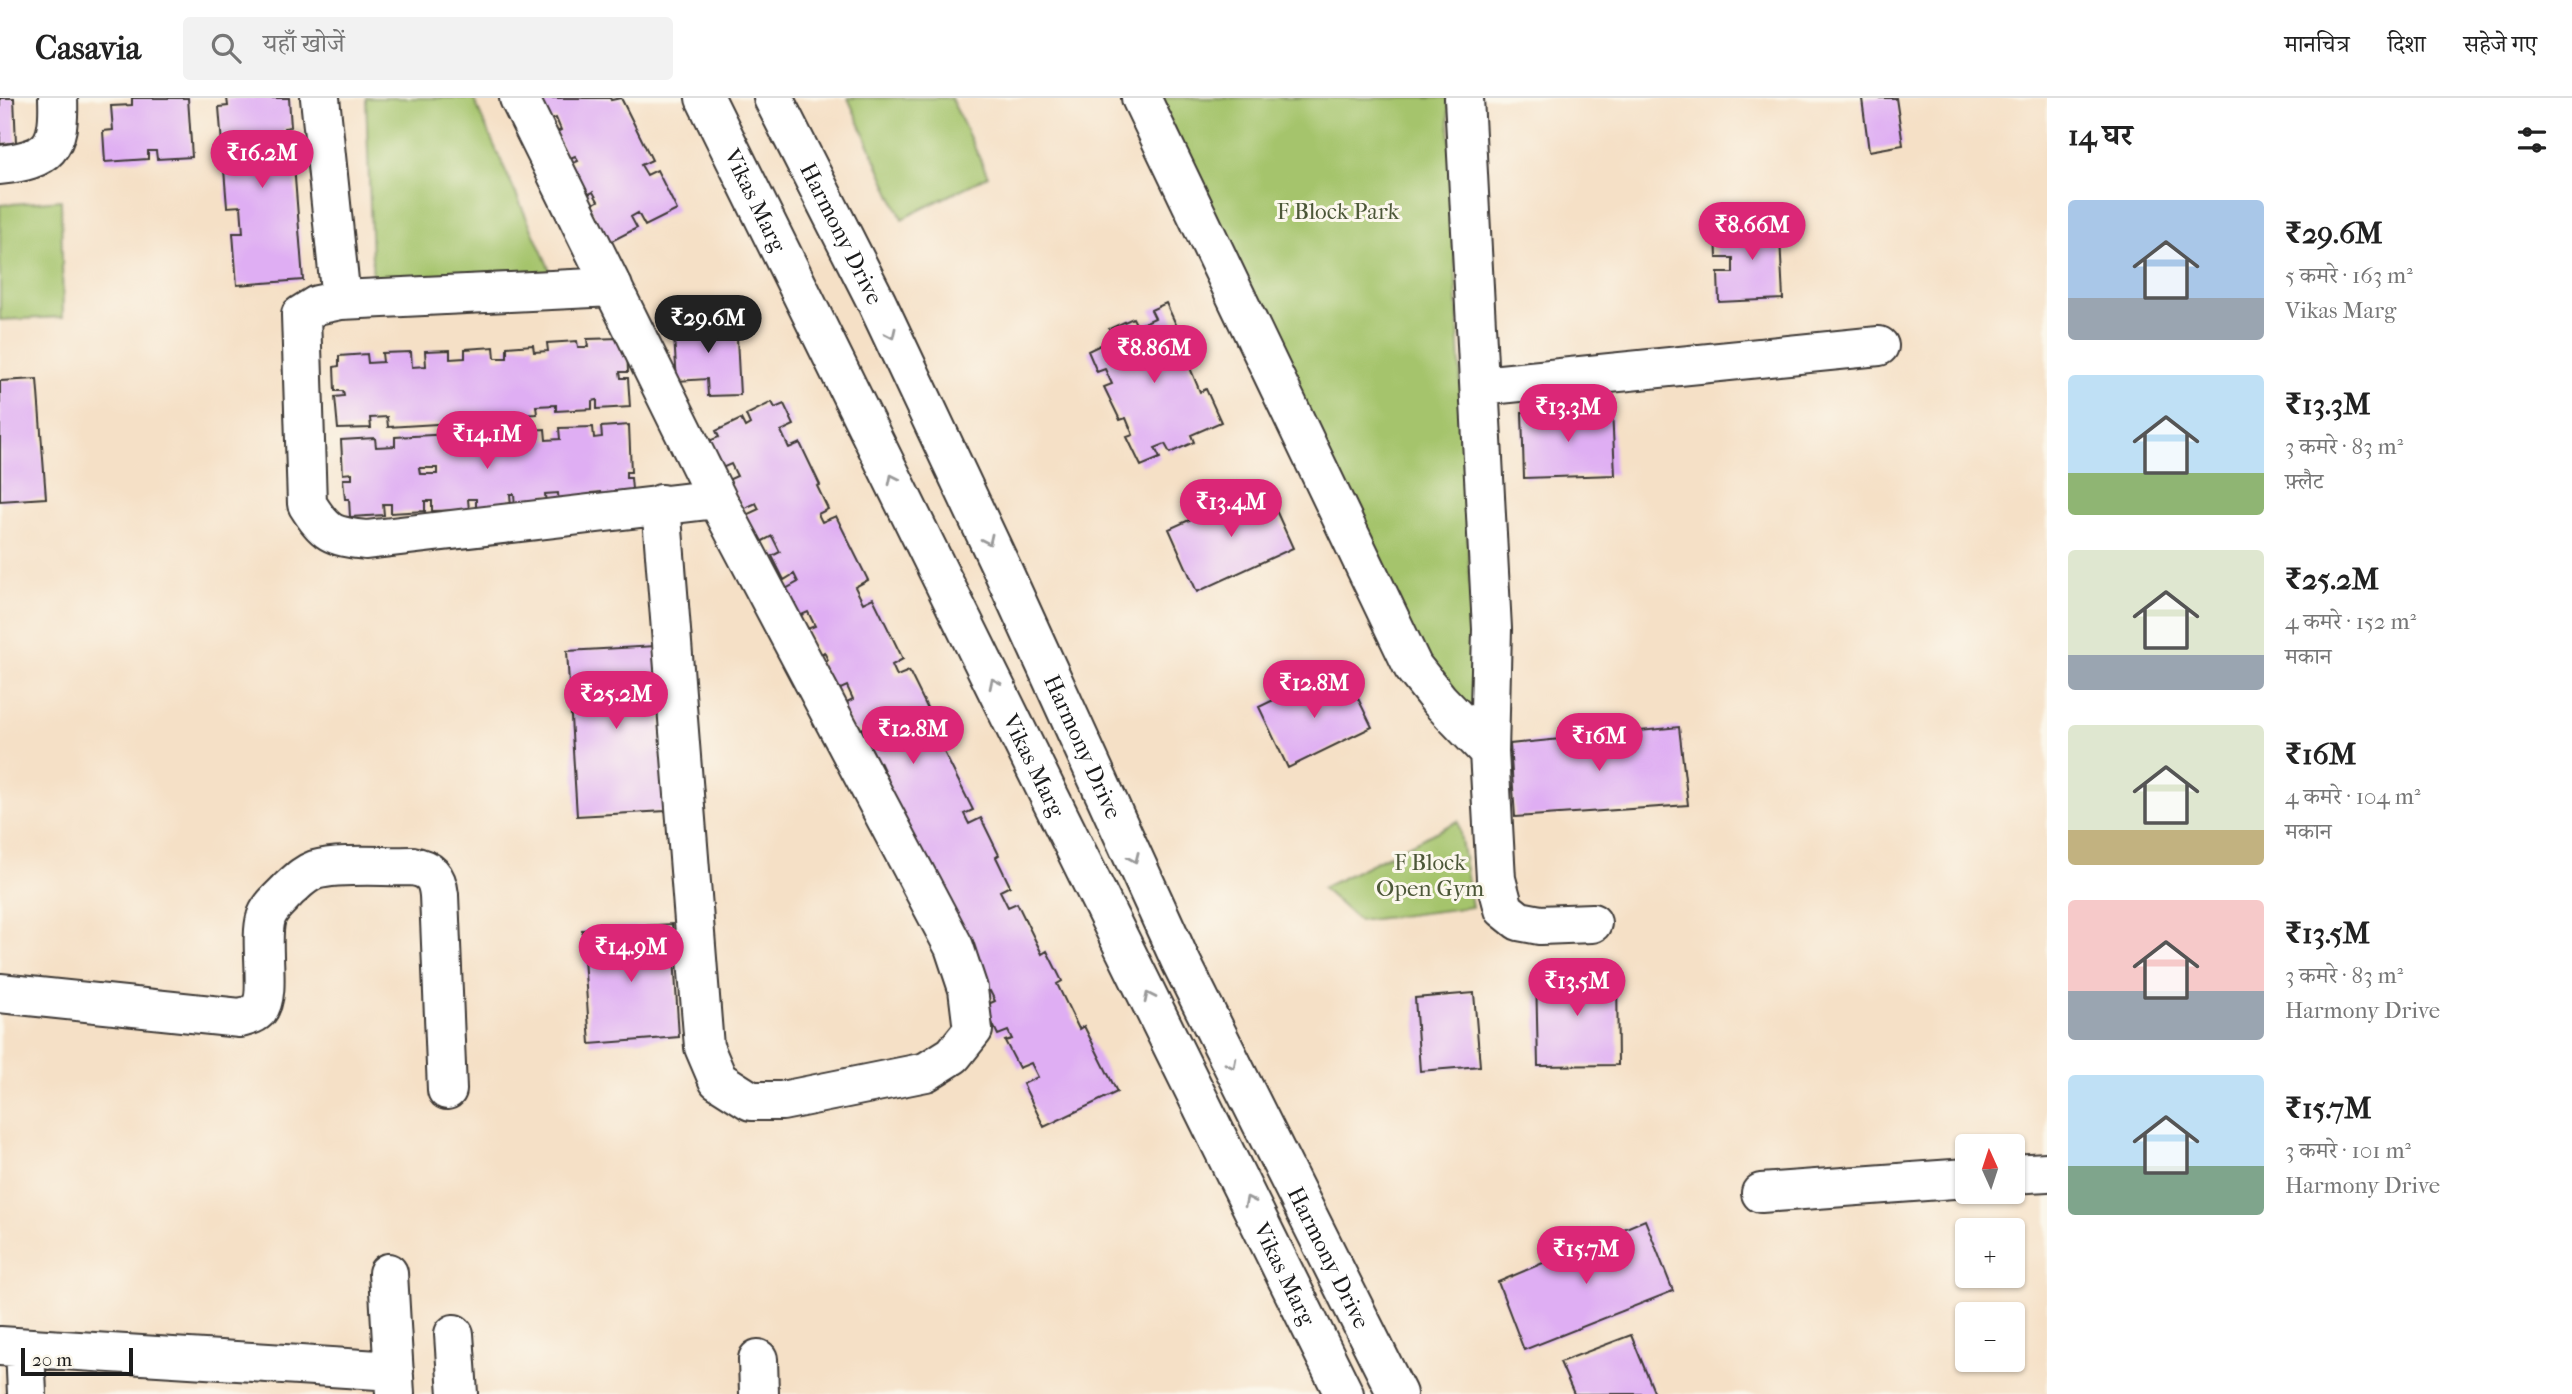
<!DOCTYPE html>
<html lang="hi">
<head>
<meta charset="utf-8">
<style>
  :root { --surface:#fff; --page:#f2f2f2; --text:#222; --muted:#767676; --line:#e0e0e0; --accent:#db2777 }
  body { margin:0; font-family:"IM FELL French Canon","Noto Serif Devanagari",serif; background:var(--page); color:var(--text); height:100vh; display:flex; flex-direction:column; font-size:26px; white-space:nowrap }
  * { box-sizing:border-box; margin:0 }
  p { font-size:23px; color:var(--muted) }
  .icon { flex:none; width:38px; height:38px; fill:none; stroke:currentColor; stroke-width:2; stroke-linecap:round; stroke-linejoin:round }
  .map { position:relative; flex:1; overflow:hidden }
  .panel { display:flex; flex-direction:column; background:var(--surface); width:525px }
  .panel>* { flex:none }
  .needle { width:46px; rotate:357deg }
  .buttons { position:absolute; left:1955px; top:1036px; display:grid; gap:14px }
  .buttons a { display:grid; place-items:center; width:70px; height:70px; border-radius:7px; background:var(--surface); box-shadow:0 2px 5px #0004; font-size:35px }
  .scale { position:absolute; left:21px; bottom:18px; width:112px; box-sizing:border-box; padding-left:7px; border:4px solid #1c1c1c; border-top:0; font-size:19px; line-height:24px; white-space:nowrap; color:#1c1c1c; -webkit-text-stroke:5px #fbf7ec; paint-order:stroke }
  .price { position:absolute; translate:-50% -60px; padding:0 16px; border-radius:24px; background:var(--accent); color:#fff; font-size:23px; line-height:46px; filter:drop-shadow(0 2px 4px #0008) }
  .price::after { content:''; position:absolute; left:50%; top:42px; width:21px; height:16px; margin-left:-10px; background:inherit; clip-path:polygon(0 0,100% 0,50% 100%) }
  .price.selected { background:#222; color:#fff }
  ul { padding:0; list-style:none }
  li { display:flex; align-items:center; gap:21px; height:175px; padding:0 21px }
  li span { display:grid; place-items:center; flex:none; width:196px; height:140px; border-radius:7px; color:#555 }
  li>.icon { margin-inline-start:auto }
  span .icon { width:84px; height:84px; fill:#fffc; stroke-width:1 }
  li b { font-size:30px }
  h2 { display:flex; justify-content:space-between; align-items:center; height:84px; padding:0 21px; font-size:30px }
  header { display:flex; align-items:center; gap:42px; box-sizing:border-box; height:98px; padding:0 35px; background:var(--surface); border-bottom:2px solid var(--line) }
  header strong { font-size:33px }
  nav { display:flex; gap:38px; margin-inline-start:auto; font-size:24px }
  .search { width:490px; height:63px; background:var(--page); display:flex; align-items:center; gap:18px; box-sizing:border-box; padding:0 24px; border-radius:7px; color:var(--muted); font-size:26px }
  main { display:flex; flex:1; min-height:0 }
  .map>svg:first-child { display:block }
  .green { fill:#a5c46c; stroke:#607044; stroke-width:2 }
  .building { fill:#dfaef3; fill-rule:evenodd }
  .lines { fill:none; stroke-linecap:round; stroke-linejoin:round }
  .minor-casing { stroke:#3d3936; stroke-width:42 }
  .major-casing { stroke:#3d3936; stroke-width:42 }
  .minor { stroke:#fff; stroke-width:38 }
  .major { stroke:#fff; stroke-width:38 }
  .oneway { stroke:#999 }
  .labels { text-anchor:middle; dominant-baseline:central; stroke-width:6; stroke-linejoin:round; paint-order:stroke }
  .street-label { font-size:23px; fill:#1c1c1c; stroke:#fbf7ec }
  .park-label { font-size:23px; fill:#4c5738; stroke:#fbf7ec }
</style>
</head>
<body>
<header>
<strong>Casavia</strong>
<div class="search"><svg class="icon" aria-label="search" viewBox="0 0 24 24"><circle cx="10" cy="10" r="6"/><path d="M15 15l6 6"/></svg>यहाँ खोजें</div>
<nav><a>मानचित्र</a><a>दिशा</a><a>सहेजे गए</a></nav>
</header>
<main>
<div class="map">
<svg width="2047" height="1296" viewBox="0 0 2047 1296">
  <rect width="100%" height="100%" fill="#fbf7ec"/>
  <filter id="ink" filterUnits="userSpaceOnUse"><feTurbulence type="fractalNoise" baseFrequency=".0143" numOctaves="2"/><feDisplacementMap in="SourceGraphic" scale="14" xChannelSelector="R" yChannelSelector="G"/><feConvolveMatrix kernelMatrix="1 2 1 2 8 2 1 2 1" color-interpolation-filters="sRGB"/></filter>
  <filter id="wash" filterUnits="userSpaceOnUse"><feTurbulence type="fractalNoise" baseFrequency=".00686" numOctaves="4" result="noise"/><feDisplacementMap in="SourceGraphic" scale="28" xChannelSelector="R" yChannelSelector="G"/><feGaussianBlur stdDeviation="1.57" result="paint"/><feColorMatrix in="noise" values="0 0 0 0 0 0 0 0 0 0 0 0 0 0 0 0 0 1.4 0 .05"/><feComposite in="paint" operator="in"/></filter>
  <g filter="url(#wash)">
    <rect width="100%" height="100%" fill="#f5e0c6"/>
    <!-- green -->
    <path class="green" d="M366,0H473L554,181L373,190Z
      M848,0H951L988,78L902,121Z
      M1159,0H1448L1476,625L1425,567Z
      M61,102L63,219L0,222V107Z
      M1458,723L1472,809L1359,823L1322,790Z"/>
    <g id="blocks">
      <!-- building -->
      <path class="building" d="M0,0H14L16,45L0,46Z
        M132,0H188L192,59L157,61L156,53H148V61L105,64L103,33L113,32L111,8L132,7Z
        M227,0H289L291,29L284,30L287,68L294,67L303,182L237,187L233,135H243L241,108L227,109L219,9L228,8Z
        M538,0H610L611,2L621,0L652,62L641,67L647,77L657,72L677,112L645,128L638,115L631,119L637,130L608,145L590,108L598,103L593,94L585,98L569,67L578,63L575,58L568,61L555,35L561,32L556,20L549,23Z
        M1870,0H1896L1903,47L1869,53L1862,1Z
        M1779,118L1783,201L1719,204L1718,175H1733V160H1717L1716,133L1748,131L1747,122L1758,121V119Z
        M1166,205L1193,263L1188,265L1200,294L1206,291L1221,324L1191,337L1194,344L1170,355L1165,346L1155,350L1160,360L1141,368L1127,339L1133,337L1126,320L1120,322L1104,289L1112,286L1105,271L1097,274L1088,253L1113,241L1109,231L1133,220L1137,228L1155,220L1151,212Z
        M736,221L740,297L708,298L707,281L677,283L673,224Z
        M620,240L621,252H627L628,274H620L621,280H628L630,309L597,311V302L592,303V311L556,313V307L536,308L537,316L473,320V316L453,317V325L388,329L387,319L370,320L371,330L338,331L335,299L344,298L343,293H335L334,269L339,268V258L367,256L368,265L383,264L382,255L411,254L412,269L426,268L425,253L450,252V261L465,260V251L494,249L495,260H507V249L533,247L534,254L548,253L547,245L577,243L578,249H588L587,241Z
        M37,281L46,400L0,403V283Z
        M772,304L775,310L784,306L794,327L781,333L789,350L800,345L820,387L817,388L828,411L818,416L822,424L836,418L868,482L855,489L863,505L873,500L903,561L892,567L897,578L909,573L947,650L943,652L973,712L964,716L969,726L981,720L999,757L996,759L1010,788L1000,793L1008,809L1017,805L1042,856L1047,853L1062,883L1057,886L1079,931L1084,928L1117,994L1044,1029L1023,986L1038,979L1031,965L1019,970L1005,943L1012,941L1008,933L998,937L984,908L995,903L990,893L979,898L880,685L888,681L880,664L872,669L858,642L869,636L866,629L854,634L841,607L853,601L847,588L834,594L820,566L828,562L824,554L820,557L807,531L815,528L808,514L797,519L784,492L798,484L794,476L784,482L772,458L780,454L772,438L759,445L746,417L759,411L756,405L743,411L728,382L737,378L731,366L722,370L709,343L719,339L716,333L741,321L745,329L750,326L746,317Z
        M1612,311L1615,377L1524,380L1522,314Z
        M629,327L631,374H626V380H631L633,403L602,405L601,394L592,395V405L559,407L558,395L545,396L546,407L515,409L514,396H510L511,409L476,411V401H468L469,412L432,413V403H425V413L391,415V406H383L384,417L350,419L349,401H345L343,381H352V375L343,376L341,342L375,340L376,349L395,348V339L451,336V349L477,348V335L545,331L546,342L560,341L559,330L593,329L594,340L602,339L601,329ZM419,370H437V376H420Z
        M1265,388L1293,450L1197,494L1169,431Z
        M656,548L666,713L577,718L567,553Z
        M1319,580L1326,595L1350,584L1372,629L1288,670L1259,609Z
        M1679,629L1688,707L1515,719L1510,646Z
        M672,826L679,939L590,946L582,832Z
        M1617,872L1618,967L1538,968L1536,874Z
        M1474,895L1480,968L1420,973L1415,900Z
        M1645,1122L1673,1193L1524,1252L1498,1184Z
        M1631,1237L1655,1296H1574L1560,1264Z"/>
    </g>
  </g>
  <g filter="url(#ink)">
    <use href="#blocks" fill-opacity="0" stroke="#3d3936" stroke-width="2"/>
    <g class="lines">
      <!-- minor casing -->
      <g class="minor-casing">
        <path id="minor" d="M320,0L341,202
          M519,0L717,401L954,849L968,891L973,932L953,957L926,974L782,1003H751L718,982L704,949L661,406
          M1141,0L1413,569L1439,602L1489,654
          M1464,0L1492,531L1489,654L1496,781L1504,811L1519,823L1540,827L1592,825
          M0,67C49,61 60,51 58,0
          M613,189L341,202L317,207L301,217L307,406C326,436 331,438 366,442L717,401
          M1480,288L1879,248
          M0,895L240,920C247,918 254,917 259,911C271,896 259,843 266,820C269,809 281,800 289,791C297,784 304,776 315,772C340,765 384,769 412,768C430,771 437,778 439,797L447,992
          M2012,1076L2047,1074
          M1761,1095L1967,1080
          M388,1175L395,1296
          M454,1236L458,1296
          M0,1248L394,1273
          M25,1250L27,1296
          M758,1261L759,1296"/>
      </g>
      <!-- major casing -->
      <g class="major-casing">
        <g id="major">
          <path id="s1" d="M705,0L1344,1296"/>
          <path id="s2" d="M773,0L876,203L1003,473L1181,864L1397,1296"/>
        </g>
      </g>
      <!-- minor -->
      <use href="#minor" class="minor"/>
      <!-- major -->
      <use href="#major" class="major"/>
    </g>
    <!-- one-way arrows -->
    <defs><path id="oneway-chevron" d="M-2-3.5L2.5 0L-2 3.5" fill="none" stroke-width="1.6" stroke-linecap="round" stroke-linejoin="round" transform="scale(1.75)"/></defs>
    <g class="oneway">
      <use href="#oneway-chevron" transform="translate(891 236) rotate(65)"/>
      <use href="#oneway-chevron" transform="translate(893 381) rotate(-116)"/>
      <use href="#oneway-chevron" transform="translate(988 442) rotate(65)"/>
      <use href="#oneway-chevron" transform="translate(994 585) rotate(-116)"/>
      <use href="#oneway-chevron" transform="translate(1134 760) rotate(66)"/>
      <use href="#oneway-chevron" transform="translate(1149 899) rotate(-116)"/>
      <use href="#oneway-chevron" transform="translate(1232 966) rotate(63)"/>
      <use href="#oneway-chevron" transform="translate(1249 1103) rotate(-116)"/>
    </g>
  </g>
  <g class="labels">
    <!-- street labels -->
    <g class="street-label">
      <text stroke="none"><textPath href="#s1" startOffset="114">Vikas Marg</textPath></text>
      <text stroke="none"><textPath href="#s2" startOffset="152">Harmony Drive</textPath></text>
      <text stroke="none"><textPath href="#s2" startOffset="719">Harmony Drive</textPath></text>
      <text stroke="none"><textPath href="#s1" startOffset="744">Vikas Marg</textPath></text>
      <text stroke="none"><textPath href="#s2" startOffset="1286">Harmony Drive</textPath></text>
      <text stroke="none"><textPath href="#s1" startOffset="1311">Vikas Marg</textPath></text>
    </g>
    <!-- park labels -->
    <g class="park-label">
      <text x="1338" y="113">F Block Park</text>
      <text x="1430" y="764">F Block<tspan x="1430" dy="26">Open Gym</tspan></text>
    </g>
  </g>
</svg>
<div class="buttons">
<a><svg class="needle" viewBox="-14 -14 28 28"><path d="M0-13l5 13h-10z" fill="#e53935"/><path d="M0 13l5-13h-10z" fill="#767676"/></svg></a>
<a>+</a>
<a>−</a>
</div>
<div class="scale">20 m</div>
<b class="price" style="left:262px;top:92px">₹16.2M</b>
<b class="price" style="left:1752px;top:164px">₹8.66M</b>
<b class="price selected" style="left:708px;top:257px">₹29.6M</b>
<b class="price" style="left:1154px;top:287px">₹8.86M</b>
<b class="price" style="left:1568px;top:346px">₹13.3M</b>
<b class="price" style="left:487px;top:373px">₹14.1M</b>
<b class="price" style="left:1231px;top:441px">₹13.4M</b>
<b class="price" style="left:1314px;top:622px">₹12.8M</b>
<b class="price" style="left:616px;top:633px">₹25.2M</b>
<b class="price" style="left:913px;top:668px">₹12.8M</b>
<b class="price" style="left:1599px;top:675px">₹16M</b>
<b class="price" style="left:631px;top:886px">₹14.9M</b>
<b class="price" style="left:1577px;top:920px">₹13.5M</b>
<b class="price" style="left:1586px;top:1188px">₹15.7M</b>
</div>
<section class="panel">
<h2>14 घर<svg class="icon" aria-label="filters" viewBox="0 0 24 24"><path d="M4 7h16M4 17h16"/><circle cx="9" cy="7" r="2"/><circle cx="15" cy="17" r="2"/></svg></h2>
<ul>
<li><span style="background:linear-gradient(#a9c7e8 70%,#9aa5b1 0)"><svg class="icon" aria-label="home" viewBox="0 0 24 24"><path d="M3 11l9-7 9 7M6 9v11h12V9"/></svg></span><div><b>₹29.6M</b><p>5 कमरे · 163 m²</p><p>Vikas Marg</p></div></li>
<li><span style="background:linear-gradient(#bfe0f5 70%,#8fb573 0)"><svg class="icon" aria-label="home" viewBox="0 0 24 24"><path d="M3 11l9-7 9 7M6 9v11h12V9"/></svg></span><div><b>₹13.3M</b><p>3 कमरे · 83 m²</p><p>फ़्लैट</p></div></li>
<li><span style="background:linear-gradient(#dfe7d0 75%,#9aa5b1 0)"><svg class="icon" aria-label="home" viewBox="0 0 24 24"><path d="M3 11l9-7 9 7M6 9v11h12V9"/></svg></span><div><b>₹25.2M</b><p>4 कमरे · 152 m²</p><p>मकान</p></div></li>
<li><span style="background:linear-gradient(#dfe7d0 75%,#c2b280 0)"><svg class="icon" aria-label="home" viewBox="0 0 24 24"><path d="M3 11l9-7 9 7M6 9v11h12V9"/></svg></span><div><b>₹16M</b><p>4 कमरे · 104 m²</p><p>मकान</p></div></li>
<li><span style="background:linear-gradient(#f6c9c9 65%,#9aa5b1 0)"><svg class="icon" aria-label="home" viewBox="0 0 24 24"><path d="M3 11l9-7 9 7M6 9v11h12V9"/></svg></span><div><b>₹13.5M</b><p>3 कमरे · 83 m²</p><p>Harmony Drive</p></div></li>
<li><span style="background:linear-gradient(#bfe0f5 65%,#7fa58c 0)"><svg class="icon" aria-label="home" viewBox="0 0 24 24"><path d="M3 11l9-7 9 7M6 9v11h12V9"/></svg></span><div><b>₹15.7M</b><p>3 कमरे · 101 m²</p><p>Harmony Drive</p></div></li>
</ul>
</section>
</main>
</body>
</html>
